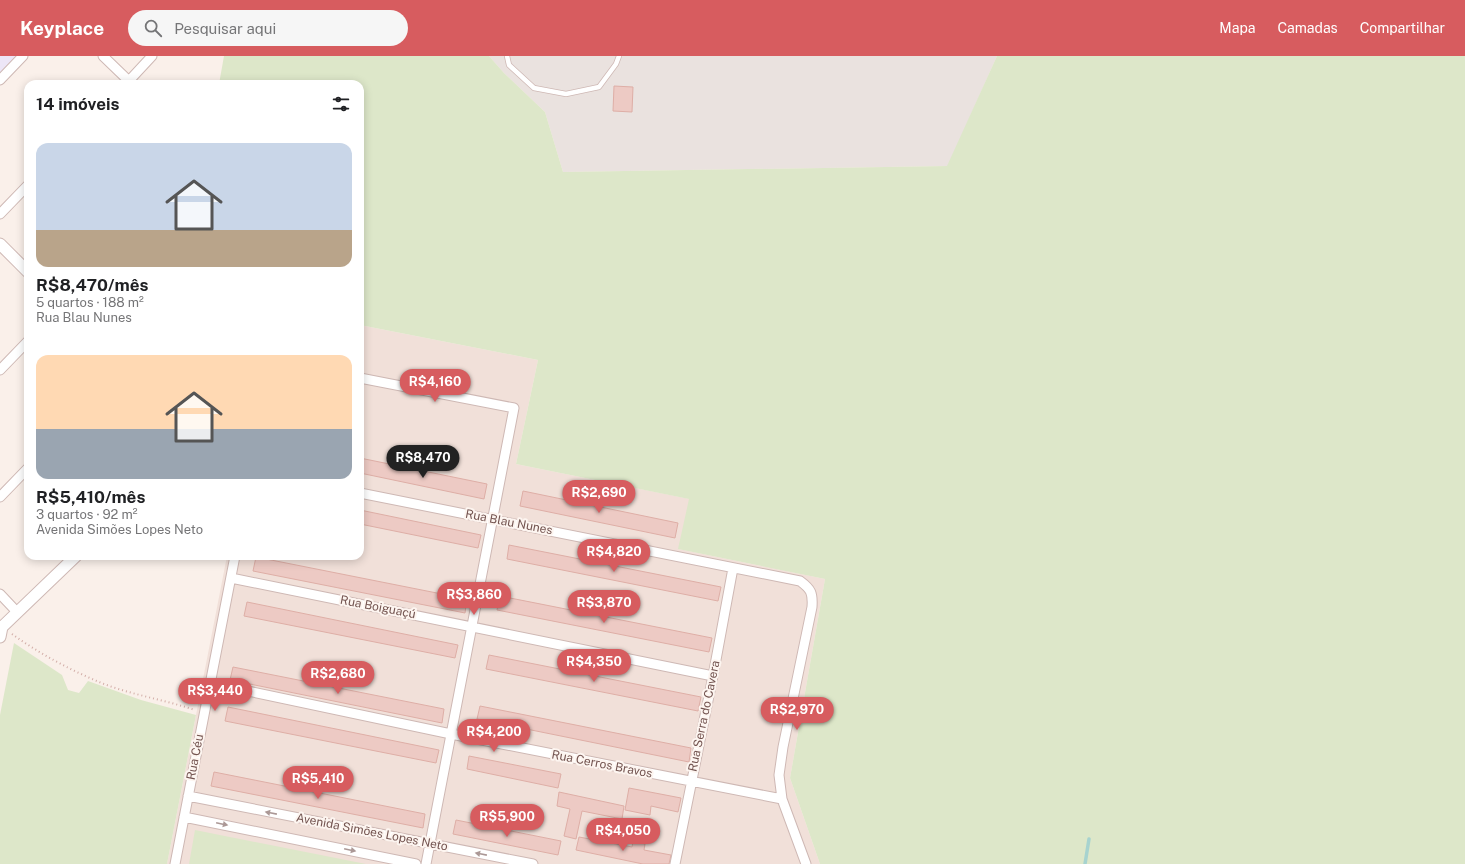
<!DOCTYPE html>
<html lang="pt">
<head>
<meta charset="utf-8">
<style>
  :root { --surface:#fff; --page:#f6f6f6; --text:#202124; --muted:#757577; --accent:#d75c5f }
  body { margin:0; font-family:"Public Sans",sans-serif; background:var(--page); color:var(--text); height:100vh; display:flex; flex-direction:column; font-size:15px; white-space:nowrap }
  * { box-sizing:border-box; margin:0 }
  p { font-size:13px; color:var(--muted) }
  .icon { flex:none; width:22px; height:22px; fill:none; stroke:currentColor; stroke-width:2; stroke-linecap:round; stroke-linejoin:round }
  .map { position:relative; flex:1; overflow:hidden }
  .side { position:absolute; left:24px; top:24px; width:340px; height:480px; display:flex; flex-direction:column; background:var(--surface); border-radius:12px; box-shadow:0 2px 10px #0003 }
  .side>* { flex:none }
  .price { position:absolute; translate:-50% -34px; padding:0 9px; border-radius:14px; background:var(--accent); color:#fff; font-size:13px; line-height:26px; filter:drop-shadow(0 1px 2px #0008) }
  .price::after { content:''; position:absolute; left:50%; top:24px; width:12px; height:9px; margin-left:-6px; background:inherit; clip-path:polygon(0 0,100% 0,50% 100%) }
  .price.current { background:#222; color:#fff }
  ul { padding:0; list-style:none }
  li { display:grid; align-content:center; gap:8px; height:212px; padding:0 12px }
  li span { display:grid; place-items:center; height:124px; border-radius:12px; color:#555 }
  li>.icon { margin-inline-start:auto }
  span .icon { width:72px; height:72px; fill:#fffc; stroke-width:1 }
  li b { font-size:17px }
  h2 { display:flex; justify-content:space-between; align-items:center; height:48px; padding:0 12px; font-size:17px }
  header { display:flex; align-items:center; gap:24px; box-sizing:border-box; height:56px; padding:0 20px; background:var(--accent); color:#fff }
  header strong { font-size:19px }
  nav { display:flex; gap:22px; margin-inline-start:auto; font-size:14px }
  .search { width:280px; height:36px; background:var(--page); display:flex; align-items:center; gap:10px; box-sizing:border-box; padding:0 14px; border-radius:22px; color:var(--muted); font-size:15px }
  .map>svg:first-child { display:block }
  .residential { fill:#f1e0d9 }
  .industrial { fill:#eae2df }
  .education { fill:#ede6f7 }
  .green { fill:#dde7c9 }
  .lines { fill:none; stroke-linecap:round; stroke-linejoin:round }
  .stream { stroke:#a7d3cf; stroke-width:3.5 }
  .building { fill:#edcac4; stroke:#deaea6 }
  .service-casing { stroke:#ceb8b4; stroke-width:6 }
  .minor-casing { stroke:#ceb8b4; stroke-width:11 }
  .tertiary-casing { stroke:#ceb8b4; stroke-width:13 }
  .path { stroke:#d2ada7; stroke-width:2; stroke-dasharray:1 3; stroke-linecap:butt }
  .service { stroke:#fff; stroke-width:4.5 }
  .minor { stroke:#fff; stroke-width:9 }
  .tertiary { stroke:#fff; stroke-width:11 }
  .oneway { fill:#ab9896 }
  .labels { text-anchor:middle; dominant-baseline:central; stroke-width:4; stroke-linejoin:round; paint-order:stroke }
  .street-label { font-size:12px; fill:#735450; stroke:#fdf5f0 }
</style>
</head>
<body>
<header>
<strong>Keyplace</strong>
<div class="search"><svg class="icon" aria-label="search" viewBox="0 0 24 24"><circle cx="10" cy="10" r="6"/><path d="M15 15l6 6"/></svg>Pesquisar aqui</div>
<nav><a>Mapa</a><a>Camadas</a><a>Compartilhar</a></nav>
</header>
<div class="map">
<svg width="1465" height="808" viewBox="0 0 1465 808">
  <rect width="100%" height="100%" fill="#faf0ea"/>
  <!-- residential -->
  <path class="residential" d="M360,269L538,304L516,408L690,443L679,493L825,523L790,722L820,808H167L227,500H360Z"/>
  <!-- industrial -->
  <path class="industrial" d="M489,0H997L948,110L563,116L545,56L504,17Z"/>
  <!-- education -->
  <path class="education" d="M0,0H18L0,18Z"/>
  <!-- green -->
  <path class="green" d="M224,0H489L504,17L545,56L563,116L947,110L997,0H1465V808H820L790,722L825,523L678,493L689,443L516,408L538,304L360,269V28H219Z
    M14,587L62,619L68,634L79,637L88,625L141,644L196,659L167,808H0V659Z
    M195,774L366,808H189Z"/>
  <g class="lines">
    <!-- stream -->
    <path class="stream" d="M1085,808L1089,783"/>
  </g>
  <!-- building -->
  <path class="building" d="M614,30L633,31L632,56L613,55Z
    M360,402L487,428L484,443L360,417Z
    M523,435L678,467L675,482L520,450Z
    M360,454L481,479L478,492L360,468Z
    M509,489L721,531L718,545L507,503Z
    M256,501L467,543L465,557L253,515Z
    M500,540L712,582L709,596L497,554Z
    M247,546L458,589L455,602L244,560Z
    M489,599L701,641L698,655L486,613Z
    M233,611L444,653L442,667L230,624Z
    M480,650L691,692L689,706L477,663Z
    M228,651L439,694L436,707L225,665Z
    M469,700L561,718L558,732L467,713Z
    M214,716L425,758L423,772L211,730Z
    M629,732L681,742L678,756L651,750L650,759L625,754Z
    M559,736L624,750L622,763L582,755L576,783L564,780L570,753L557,750Z
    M456,764L561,785L558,799L453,778Z
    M579,781L632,791L633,785L645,788L644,794L671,799L669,808H643L576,794Z"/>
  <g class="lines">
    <!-- service casing -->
    <g class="service-casing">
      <path id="service" d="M507,0L509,9L534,32L566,38L599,31L616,8L619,0"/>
    </g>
    <!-- minor casing -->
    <g class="minor-casing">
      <path id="minor" d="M103,0L132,28
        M0,24L23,0
        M126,28L152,0
        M0,158L28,129
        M0,314L28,285
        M360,322L514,352L426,808
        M360,437L800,525C811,533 813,537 812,551L783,691L779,719L782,743L806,808
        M0,441L28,412
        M231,522L713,620
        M0,538L17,556
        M210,627L451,678L782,743
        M188,740L533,808
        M184,761L416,808
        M175,808L235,500
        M675,808L713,620L733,512"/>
    </g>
    <!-- tertiary casing -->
    <g class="tertiary-casing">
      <path id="tertiary" d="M0,188L28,216
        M0,581L2,571L76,500"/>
    </g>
    <!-- path -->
    <path class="path" d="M12,578C40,598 72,615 104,628C133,639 165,644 195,654"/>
    <!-- service -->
    <use href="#service" class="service"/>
    <!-- minor -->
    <use href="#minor" class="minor"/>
    <!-- tertiary -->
    <use href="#tertiary" class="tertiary"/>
  </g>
  <!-- one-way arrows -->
  <defs><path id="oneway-solid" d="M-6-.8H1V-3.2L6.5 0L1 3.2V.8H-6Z"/></defs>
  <g class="oneway">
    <use href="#oneway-solid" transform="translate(271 757) rotate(-169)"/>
    <use href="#oneway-solid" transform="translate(222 768) rotate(12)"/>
    <use href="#oneway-solid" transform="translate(350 794) rotate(12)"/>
    <use href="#oneway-solid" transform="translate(481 798) rotate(-169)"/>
  </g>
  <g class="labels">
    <!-- street labels -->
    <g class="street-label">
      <text transform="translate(509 466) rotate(11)">Rua Blau Nunes</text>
      <text transform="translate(378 551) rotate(11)">Rua Boiguaçú</text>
      <text transform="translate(704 660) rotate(-78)">Rua Serra do Cavera</text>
      <text transform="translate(195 701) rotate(-79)">Rua Céu</text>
      <text transform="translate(602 708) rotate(11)">Rua Cerros Bravos</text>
      <text transform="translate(372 776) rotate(11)">Avenida Simões Lopes Neto</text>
    </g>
  </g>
</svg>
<b class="price" style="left:435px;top:347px">R$4,160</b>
<b class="price current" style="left:423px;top:423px">R$8,470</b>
<b class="price" style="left:599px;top:458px">R$2,690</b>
<b class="price" style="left:614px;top:517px">R$4,820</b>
<b class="price" style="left:474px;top:560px">R$3,860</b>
<b class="price" style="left:604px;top:568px">R$3,870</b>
<b class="price" style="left:594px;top:627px">R$4,350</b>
<b class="price" style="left:338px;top:639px">R$2,680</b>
<b class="price" style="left:215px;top:656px">R$3,440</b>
<b class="price" style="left:797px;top:675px">R$2,970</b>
<b class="price" style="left:494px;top:697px">R$4,200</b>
<b class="price" style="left:318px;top:744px">R$5,410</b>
<b class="price" style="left:507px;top:782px">R$5,900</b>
<b class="price" style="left:623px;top:796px">R$4,050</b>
<section class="side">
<h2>14 imóveis<svg class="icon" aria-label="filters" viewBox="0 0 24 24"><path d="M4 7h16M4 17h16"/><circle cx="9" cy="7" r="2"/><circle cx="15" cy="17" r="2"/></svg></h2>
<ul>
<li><span style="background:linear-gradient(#c9d6e8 70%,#b9a48a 0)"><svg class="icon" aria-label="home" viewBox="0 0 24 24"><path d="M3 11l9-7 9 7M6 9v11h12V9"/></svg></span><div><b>R$8,470/mês</b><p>5 quartos · 188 m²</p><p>Rua Blau Nunes</p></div></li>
<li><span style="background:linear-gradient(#ffd9b3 60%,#9aa5b1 0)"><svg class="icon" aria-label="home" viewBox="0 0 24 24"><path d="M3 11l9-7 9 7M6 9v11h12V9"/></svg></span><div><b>R$5,410/mês</b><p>3 quartos · 92 m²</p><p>Avenida Simões Lopes Neto</p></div></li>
</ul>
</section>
</div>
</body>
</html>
